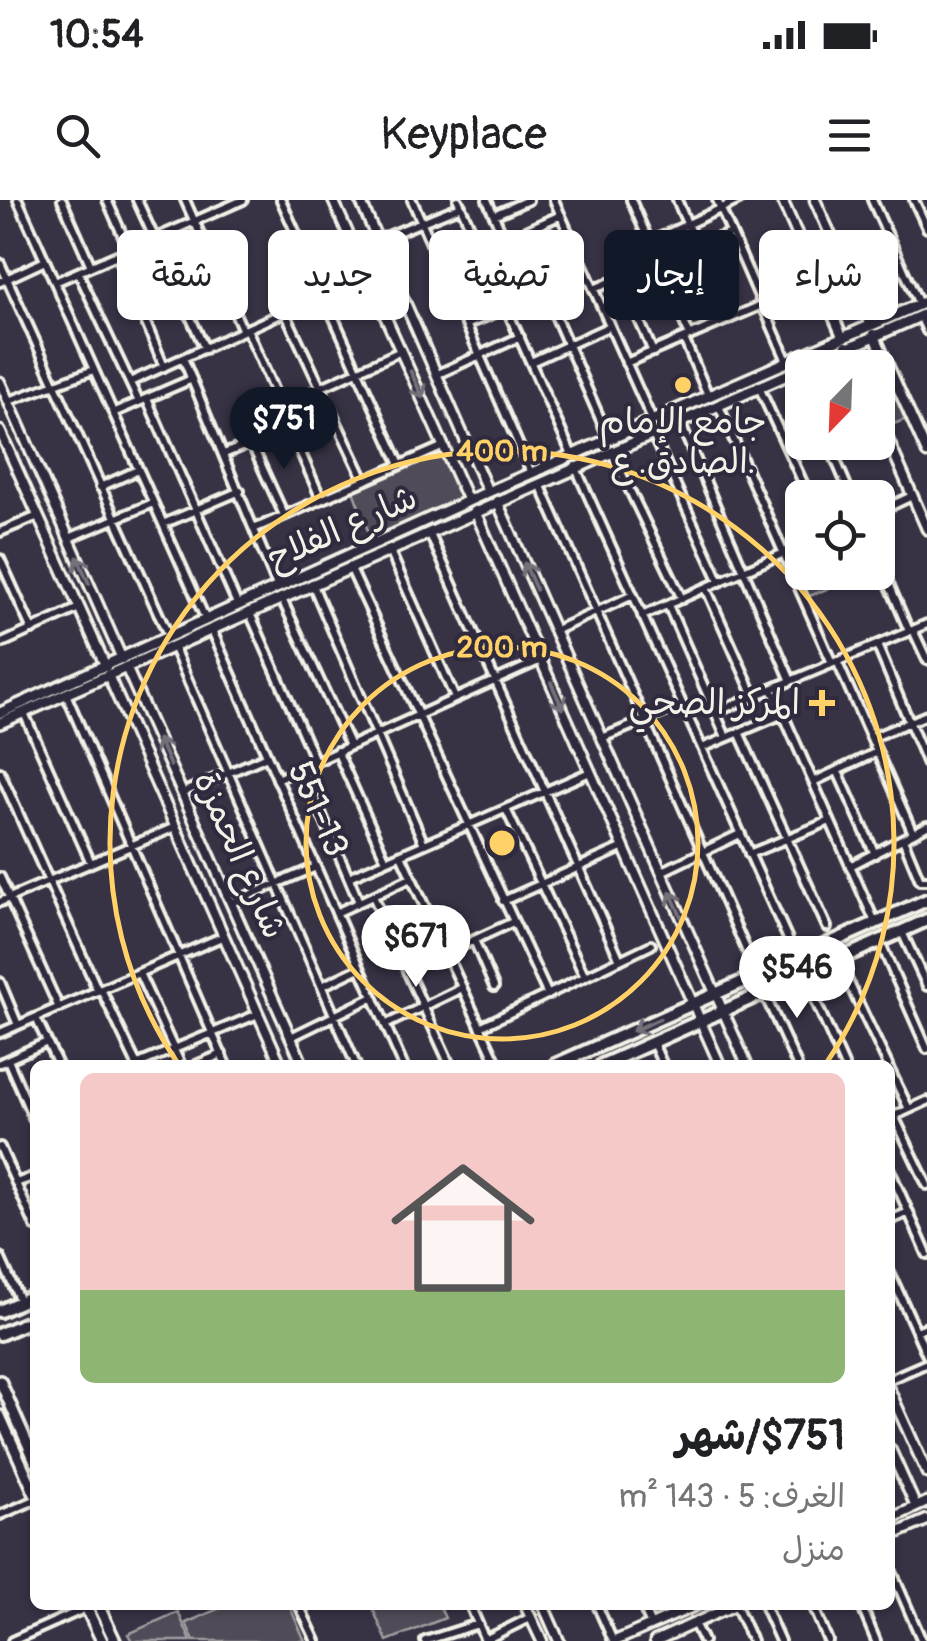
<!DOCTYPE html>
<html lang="ar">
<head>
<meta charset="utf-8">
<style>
  :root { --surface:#fff; --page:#f6f6f6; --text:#202124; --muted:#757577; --accent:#111827 }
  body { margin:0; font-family:Pangolin,"Playpen Sans Arabic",sans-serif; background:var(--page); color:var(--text); direction:rtl; height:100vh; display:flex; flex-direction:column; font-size:38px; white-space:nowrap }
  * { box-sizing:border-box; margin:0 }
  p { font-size:32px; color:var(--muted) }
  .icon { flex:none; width:55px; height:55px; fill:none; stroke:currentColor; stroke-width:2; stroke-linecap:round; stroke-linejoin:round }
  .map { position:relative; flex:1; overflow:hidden; direction:ltr }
  .side { position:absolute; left:30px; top:860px; width:865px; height:550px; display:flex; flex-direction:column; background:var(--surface); border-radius:15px; box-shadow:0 2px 8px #0004; direction:rtl }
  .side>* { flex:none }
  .top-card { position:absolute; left:30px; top:30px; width:868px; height:90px; direction:rtl; display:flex; gap:20px }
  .needle { width:65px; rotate:203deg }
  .controls { position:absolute; left:785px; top:150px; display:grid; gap:20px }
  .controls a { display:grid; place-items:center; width:110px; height:110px; border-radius:15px; background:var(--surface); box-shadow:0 2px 8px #0004; font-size:50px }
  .price { position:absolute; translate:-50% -85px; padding:0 22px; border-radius:35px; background:#fff; color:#222; font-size:32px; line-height:65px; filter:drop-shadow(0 2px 5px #0008) }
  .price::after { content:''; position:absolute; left:50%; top:60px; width:30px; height:22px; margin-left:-15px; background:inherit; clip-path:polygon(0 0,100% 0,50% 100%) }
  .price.active { background:var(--accent); color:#fff }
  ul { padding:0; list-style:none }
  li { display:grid; align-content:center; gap:20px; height:530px; padding:0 50px }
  li span { display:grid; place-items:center; height:310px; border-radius:15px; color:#555 }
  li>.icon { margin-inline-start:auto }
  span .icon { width:180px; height:180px; fill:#fffc; stroke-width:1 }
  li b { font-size:42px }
  .pill { padding:0 35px; border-radius:15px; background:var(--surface); box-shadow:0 2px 8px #0004; font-size:35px; line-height:90px }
  .pill.active { background:var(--accent); color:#fff }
  .status { display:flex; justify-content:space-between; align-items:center; height:70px; padding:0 50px; background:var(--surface); direction:ltr }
  .status svg { height:28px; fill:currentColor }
  header { display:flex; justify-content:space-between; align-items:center; height:130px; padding:0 50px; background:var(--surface); font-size:45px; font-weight:600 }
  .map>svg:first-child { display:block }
  .green { fill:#504b59; stroke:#a29ea0; stroke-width:2.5 }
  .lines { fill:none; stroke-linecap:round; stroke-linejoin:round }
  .minor-casing { stroke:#f4f1e8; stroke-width:14 }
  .tertiary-casing { stroke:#f4f1e8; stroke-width:15 }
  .secondary-casing { stroke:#f4f1e8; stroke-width:16 }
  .primary-casing { stroke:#f4f1e8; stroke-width:18 }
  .minor { stroke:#2f2a3d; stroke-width:6 }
  .tertiary { stroke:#2f2a3d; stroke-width:8 }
  .secondary { stroke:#2f2a3d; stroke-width:9 }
  .primary { stroke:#2f2a3d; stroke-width:10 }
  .oneway { stroke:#747079 }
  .ring { fill:none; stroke:#ffd166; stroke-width:5 }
  .poi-dot { fill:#ffd166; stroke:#2f2a3d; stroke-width:4 }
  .labels { text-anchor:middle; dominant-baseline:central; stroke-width:8; stroke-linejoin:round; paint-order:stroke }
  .poi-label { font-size:35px; fill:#f4f1e8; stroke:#2f2a3d }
  .street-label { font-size:35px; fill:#f4f1e8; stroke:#2f2a3d }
  .centre { fill:#ffd166; stroke:#2f2a3d; stroke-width:5 }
  .ring-label { font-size:30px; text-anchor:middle; font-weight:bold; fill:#ffd166; stroke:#2f2a3d; stroke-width:8; stroke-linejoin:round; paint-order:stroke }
</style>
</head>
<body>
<div class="status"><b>10:54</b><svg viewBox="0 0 49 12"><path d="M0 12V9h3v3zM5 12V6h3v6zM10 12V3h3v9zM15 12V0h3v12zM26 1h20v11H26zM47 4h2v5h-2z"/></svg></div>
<header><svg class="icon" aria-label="menu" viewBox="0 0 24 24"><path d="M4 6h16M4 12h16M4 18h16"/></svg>Keyplace<svg class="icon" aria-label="search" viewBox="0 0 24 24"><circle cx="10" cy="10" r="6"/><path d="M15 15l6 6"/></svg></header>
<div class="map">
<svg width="927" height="1441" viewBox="0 0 927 1441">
  <rect width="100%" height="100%" fill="#373244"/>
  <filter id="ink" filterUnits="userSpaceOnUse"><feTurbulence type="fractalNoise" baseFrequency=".01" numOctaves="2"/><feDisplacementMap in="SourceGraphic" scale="20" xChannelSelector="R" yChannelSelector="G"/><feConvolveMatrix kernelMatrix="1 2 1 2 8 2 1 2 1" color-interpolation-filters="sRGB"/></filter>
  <g filter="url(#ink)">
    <!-- green -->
    <path class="green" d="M879,147L909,218L894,224L878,188V168L868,167L861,154Z
      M442,251L463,298L371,339L352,288Z
      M802,345V372L866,373L805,398L785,353Z
      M227,1405H289L305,1441H194L186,1423Z
      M371,1405H439L445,1418L387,1441Z
      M178,1412L191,1441H132L128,1434Z"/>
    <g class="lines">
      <!-- minor casing -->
      <g class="minor-casing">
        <path id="minor" d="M18,0L206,420
          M62,0L91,66
          M107,0L129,50
          M137,0L205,149
          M185,0L243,131
          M281,0L400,265
          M412,0L531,273
          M458,0L572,255
          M487,0L505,40
          M554,0L652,220
          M631,0L690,136
          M677,0L728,120
          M717,0L787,161
          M872,0L919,104
          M914,0L927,28
          M494,15L528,0
          M519,33L609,239
          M378,40L461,6
          M650,42L739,0
          M697,46L731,33
          M481,51L561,15
          M118,55L164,167
          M0,63L169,437
          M78,72L139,202
          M621,78L653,152
          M0,82L45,61
          M55,82L243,0
          M594,89L658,62
          M285,112L364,280
          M920,116L927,131
          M466,125L507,108
          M247,129L321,299
          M684,139L708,195
          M183,158L278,388
          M531,162L610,126
          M626,163L818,81
          M795,168L802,185
          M438,174L520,137
          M130,182L366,75
          M758,185L810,298
          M147,199L238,406
          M9,201L91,171
          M718,204L832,463
          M280,206L401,151
          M113,213L192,179
          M679,220L791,481
          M652,233L720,382
          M828,242L852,298
          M251,243L284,315
          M611,251L682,399
          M224,254L290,227
          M575,266L788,739
          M540,284L748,754
          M100,287L138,270
          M878,312L912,296
          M163,324L240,291
          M256,328L444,246
          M0,332L38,316
          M429,332L620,760
          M69,338L153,303
          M389,349L455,498
          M878,358L909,431
          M0,359L32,430
          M350,367L548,795
          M312,383L424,644
          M706,388L754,496
          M281,397L350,546
          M668,405L726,537
          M249,411L315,561
          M642,416L802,345
          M211,428L403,865
          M913,430L927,460
          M554,431L633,395
          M0,444L79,408
          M877,445L927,564
          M173,446L356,865
          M837,461L913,633
          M772,489L875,722
          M66,494L226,865
          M716,512L927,424
          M24,513L91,663
          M739,532L827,727
          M602,538L682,505
          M871,538L927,515
          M702,548L783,514
          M337,551L386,660
          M302,568L359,702
          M0,572L98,791
          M838,572L875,654
          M277,579L541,460
          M813,582L877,552
          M182,593L267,556
          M506,609L585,777
          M903,639L920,680H927
          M749,654L830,621
          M401,655L498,865
          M850,666L927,626
          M661,672L740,634
          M0,677L59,808
          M349,677L590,572
          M373,696L450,865
          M503,701L624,647
          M0,702L175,627
          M231,703L316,667
          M336,713L411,678
          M902,732L927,786
          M474,740L494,787
          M880,742L927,849
          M446,753L513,722
          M838,760L888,865
          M139,773L181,865
          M804,775L844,865
          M0,782L18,825
          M322,786L360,768
          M101,789L137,865
          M764,793L797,865
          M36,818L58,865
          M385,825L462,788
          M480,827L651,745
          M0,833L224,736
          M291,837L373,797
          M653,843L663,865
          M8,860L35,922
          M0,863L47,842
          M136,865L258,814
          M196,865L222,854
          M890,870L909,909
          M894,916L927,985
          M892,917L927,901
          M0,947L35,1026
          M890,970L927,1054
          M16,983L35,976
          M890,1020L909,1012
          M0,1057L20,1101
          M890,1073L927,1155
          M916,1131L927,1127
          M890,1179L927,1163
          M0,1315L35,1300
          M890,1367L922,1441
          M299,1405L316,1441
          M470,1405L485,1440L531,1417
          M597,1405L613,1441
          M642,1405L651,1425
          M736,1405L752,1441
          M764,1405L780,1441
          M813,1405L828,1441
          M861,1405L876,1441
          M694,1423L703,1441
          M12,1441L86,1408
          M425,1441L478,1424"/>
      </g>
      <!-- tertiary casing -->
      <g class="tertiary-casing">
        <path id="tertiary" d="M333,0L468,301
          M360,0L488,292
          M782,0L842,136
          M815,0L870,123
          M874,134L927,253
          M846,146L856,168
          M0,182L122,459
          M878,217L927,329
          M0,231L106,467
          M497,301L747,865
          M475,311L720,865
          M126,467L303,865
          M108,475L281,865
          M890,1191L927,1273
          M890,1249L916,1307
          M890,1319L927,1302
          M890,1336L927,1320
          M525,1405L542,1441
          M543,1405L559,1441
          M615,1441L697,1405
          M655,1441L735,1405"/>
      </g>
      <!-- secondary casing -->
      <g class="secondary-casing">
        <path id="secondary" d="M0,513L488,292L927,101
          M0,523L927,113
          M0,1181L35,1261
          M0,1216L35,1294
          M85,1405L102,1441
          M98,1405L115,1441"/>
      </g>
      <!-- primary casing -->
      <g class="primary-casing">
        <path id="primary" d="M555,865L927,700
          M602,865L927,720
          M0,1111L35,1095
          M0,1134L35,1119"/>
      </g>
      <!-- minor -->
      <use href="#minor" class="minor"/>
      <!-- tertiary -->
      <use href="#tertiary" class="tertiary"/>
      <!-- secondary -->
      <use href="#secondary" class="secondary"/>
      <!-- primary -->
      <use href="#primary" class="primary"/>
    </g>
    <!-- one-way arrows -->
    <defs><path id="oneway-shaft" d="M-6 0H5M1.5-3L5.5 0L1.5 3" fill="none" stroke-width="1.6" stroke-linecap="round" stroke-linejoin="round" transform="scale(2.5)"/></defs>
    <g class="oneway">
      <use href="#oneway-shaft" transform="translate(417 185) rotate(65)"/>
      <use href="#oneway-shaft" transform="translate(83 370) rotate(-114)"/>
      <use href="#oneway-shaft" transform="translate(530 376) rotate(-114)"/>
      <use href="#oneway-shaft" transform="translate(557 496) rotate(66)"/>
      <use href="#oneway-shaft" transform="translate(164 552) rotate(-114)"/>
      <use href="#oneway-shaft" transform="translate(676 705) rotate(-114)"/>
      <use href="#oneway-shaft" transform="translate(646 825) rotate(156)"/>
    </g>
  </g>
  <!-- distance rings -->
  <g class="ring">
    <circle cx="502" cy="643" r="196"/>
    <path d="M177 862A392 392 0 1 1 827 862"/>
  </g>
  <!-- markers -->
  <g class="poi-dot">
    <circle cx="683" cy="185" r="10"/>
    <path d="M817 488h10v10h10v10h-10v10h-10v-10h-10v-10h10z"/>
  </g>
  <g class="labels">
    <!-- poi labels -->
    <g class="poi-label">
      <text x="683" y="222">جامع الإمام<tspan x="683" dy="40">الصادق. ع.</tspan></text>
      <text x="800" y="503" text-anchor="end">المركز الصحي</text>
    </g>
    <!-- street labels -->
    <g class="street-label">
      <text transform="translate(342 328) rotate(-24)">شارع الفلاح</text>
      <text transform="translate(318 609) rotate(66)">551-13</text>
      <text transform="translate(240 655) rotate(66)">شارع الحمزة</text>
    </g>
  </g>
  <circle cx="502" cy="643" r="15" class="centre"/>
  <g class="ring-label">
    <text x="502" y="261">400 m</text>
    <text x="502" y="457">200 m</text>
  </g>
</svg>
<div class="controls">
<a><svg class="needle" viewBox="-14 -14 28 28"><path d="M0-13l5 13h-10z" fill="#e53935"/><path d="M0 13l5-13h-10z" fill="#757577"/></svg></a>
<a><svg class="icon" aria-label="locate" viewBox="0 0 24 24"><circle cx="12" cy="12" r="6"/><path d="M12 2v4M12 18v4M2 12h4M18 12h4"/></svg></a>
</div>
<b class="price active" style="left:284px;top:272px">$751</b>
<b class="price" style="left:416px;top:790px">$671</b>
<b class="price" style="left:797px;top:821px">$546</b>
<div class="top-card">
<a class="pill">شراء</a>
<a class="pill active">إيجار</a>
<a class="pill">تصفية</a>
<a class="pill">جديد</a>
<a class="pill">شقة</a>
</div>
<section class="side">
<ul>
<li><span style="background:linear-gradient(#f6c9c9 70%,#8fb573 0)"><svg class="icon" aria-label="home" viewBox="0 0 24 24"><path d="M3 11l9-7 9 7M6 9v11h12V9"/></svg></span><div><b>$751/شهر</b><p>الغرف: 5 · 143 m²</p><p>منزل</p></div></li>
</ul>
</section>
</div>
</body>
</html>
